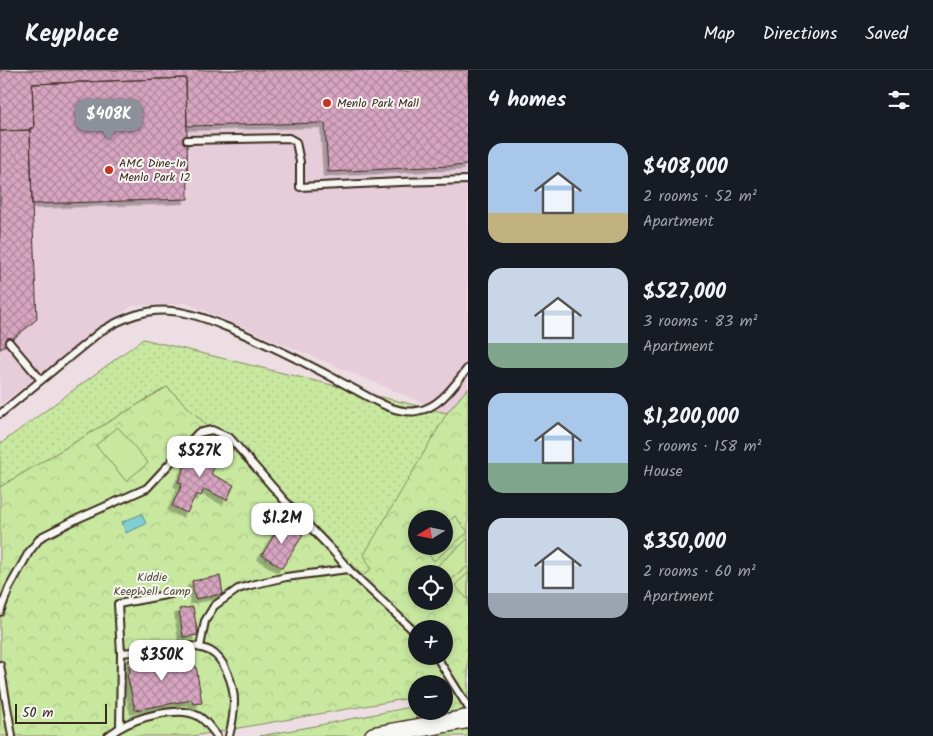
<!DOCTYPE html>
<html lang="en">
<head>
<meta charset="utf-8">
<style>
  :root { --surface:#171b24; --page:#20242c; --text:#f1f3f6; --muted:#9ea1a6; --line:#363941; --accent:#8c9099 }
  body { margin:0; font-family:Kalam,sans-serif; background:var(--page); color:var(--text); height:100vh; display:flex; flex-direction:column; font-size:19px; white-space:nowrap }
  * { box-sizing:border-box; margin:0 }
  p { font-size:16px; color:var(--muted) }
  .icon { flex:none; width:28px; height:28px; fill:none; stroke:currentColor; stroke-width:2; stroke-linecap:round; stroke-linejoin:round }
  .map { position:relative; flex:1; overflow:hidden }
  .sheet { display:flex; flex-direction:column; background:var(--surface); width:465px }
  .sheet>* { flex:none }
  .needle { width:32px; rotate:260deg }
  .fabs { position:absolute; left:408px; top:440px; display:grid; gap:10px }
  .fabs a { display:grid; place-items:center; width:45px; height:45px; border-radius:50%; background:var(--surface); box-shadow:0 2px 8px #0003; font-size:25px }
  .scale { position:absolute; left:15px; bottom:12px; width:92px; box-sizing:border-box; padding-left:5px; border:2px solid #3b2a1e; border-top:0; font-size:14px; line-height:18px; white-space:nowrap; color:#3b2a1e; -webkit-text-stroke:4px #f6f6f2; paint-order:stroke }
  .price { position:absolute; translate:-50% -42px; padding:0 11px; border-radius:10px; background:#fff; color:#222; font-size:16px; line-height:32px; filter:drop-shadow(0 1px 2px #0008) }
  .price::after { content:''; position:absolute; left:50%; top:30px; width:15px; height:11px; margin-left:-8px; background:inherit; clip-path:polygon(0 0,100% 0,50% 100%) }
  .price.active { background:var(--accent); color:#fff }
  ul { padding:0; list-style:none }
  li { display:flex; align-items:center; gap:15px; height:125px; padding:0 20px }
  li span { display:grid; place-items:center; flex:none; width:140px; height:100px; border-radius:15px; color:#555 }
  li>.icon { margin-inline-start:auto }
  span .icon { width:60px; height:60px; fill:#fffc; stroke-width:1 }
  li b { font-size:21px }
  h2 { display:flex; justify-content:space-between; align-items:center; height:60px; padding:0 20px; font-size:21px }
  header { display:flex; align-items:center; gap:30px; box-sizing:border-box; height:70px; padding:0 25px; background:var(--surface); border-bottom:1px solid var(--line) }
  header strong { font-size:24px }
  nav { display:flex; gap:28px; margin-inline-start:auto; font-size:18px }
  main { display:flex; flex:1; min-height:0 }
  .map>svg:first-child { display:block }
  .built { fill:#e6cdd9 }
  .grass { fill:url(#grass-dots); stroke:#82895f }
  .park { fill:url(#park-crowns); stroke:#82895f; fill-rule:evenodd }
  .garden { fill:#c8e8a0; stroke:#82895f }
  .water { fill:url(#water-ripples); stroke:#648e8b }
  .building { fill:url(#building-cross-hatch); stroke:#3b2a1e; filter:url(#shadow) }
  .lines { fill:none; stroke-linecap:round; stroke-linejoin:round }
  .lane-casing { stroke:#3b2a1e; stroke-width:10 }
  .secondary-casing { stroke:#3b2a1e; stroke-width:21 }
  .lane { stroke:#f6f6f2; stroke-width:6 }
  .secondary { stroke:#f6f6f2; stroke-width:18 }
  .poi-dot { fill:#c8321e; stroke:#f6f6f2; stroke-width:2 }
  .labels { text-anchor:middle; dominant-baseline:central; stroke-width:4; stroke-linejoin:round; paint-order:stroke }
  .poi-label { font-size:12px; fill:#3b2a1e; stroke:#f6f6f2; text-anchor:start }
  .park-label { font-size:12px; fill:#575038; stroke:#f6f6f2 }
</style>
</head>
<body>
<header>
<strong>Keyplace</strong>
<nav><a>Map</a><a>Directions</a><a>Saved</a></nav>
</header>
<main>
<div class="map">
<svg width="468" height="666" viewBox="0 0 468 666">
  <defs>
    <pattern id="grass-dots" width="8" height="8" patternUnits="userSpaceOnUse" patternTransform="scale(1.25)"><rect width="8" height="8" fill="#c8e8a0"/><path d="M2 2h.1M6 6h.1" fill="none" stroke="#adc789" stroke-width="1.8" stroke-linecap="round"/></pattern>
    <pattern id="park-crowns" width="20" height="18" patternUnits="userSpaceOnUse" patternTransform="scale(1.25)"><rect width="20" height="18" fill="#c8e8a0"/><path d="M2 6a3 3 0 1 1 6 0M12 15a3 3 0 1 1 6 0" fill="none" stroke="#adc789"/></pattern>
    <pattern id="water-ripples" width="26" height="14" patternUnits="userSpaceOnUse" patternTransform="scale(1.25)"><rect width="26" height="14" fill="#7fd0d4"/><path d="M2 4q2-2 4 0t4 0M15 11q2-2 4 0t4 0" fill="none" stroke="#69a9ab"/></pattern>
    <pattern id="building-cross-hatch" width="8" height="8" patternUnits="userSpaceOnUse" patternTransform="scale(1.25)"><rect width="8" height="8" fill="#d7a5c1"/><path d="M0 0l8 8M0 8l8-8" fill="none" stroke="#b0879c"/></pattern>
    <filter id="shadow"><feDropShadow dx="-4.5" dy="4.5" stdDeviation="0" flood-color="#0004"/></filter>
  </defs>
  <rect width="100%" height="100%" fill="#eddee3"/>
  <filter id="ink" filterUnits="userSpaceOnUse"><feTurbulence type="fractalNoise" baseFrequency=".02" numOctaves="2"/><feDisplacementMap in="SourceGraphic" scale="10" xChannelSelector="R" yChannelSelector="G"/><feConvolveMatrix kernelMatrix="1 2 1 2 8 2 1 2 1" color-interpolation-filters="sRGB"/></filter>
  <g filter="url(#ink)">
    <!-- built -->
    <path class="built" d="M0,0H468V318L447,343L186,233L132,236L114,248L0,335Z"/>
    <!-- grass -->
    <path class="grass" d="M143,269L447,343L468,318L416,449V458L363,506L167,317L0,417V374Z"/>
    <!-- park -->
    <path class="park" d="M167,317L363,506L371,499L364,485L447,343L468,318V666H260L315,656L416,636V641H444V614H416V627L193,666H0V417ZM416,449H444V476H416ZM416,504H444V531H416ZM416,559H444V586H416Z"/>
    <!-- garden -->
    <path class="garden" d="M118,357L148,393L126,411L96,375Z
      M455,446L468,462L434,491L422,476H444V456Z
      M468,469V496L451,510L438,495Z
      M468,503V530L455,515Z"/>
    <!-- water -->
    <path class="water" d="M142,444L146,454L126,463L122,452Z"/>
    <!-- building -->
    <path class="building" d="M0,0H468V95L328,102L325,53L187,56L186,8L32,14L34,58H30V60L0,61Z
      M186,8L188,129L32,134L30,58H34L32,14Z
      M30,60L32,134L37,249L0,279V61Z
      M203,369L218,376L209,396L214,398L211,404L234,415L227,430L204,419L201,426L196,424L187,443L172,436L182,414L178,412L190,386L194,389Z
      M282,452L303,465L282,498L262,485Z
      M220,506L223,524L195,529L192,511Z
      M193,537L198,565L183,567L179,539Z
      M165,583L166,588L183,585L185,598L196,596L202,633L193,634L192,630L135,640L127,604H130L128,590Z"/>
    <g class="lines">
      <!-- lane casing -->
      <g class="lane-casing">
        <path id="lane" d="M187,70L289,68L296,72L300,92V117L400,112L468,110
          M9,272L41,310
          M0,344L101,261C123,248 146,238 172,241C194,243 214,252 234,260C274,277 312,296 350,317C369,327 395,345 417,341C440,338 455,314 468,298
          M0,542L9,518L29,482L41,467L77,449L147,418L198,363L212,360L230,368L284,430L333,481L350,501L416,563
          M200,577L205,551L214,536L238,519L251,515L286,507L348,499
          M121,583L118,534L171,524
          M436,586L468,637
          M0,595L12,666
          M120,658L121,583L191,576C198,577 204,578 210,581C225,589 234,615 234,632C234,643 232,655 229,666
          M108,666C111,664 115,661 118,659C135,648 179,635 198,646C206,650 211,659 217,666"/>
      </g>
      <!-- secondary casing -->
      <g class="secondary-casing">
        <path id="secondary" d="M374,666L468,649"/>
      </g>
      <!-- lane -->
      <use href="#lane" class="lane"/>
      <!-- secondary -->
      <use href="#secondary" class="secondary"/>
    </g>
  </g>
  <!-- markers -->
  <g class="poi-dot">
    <circle cx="327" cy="33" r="5"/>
    <circle cx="109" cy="100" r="5"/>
  </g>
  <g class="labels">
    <!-- poi labels -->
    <g class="poi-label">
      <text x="337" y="33">Menlo Park Mall</text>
      <text x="119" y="93">AMC Dine-In<tspan x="119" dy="14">Menlo Park 12</tspan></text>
    </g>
    <!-- park labels -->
    <g class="park-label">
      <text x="152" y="507">Kiddie<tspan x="152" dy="14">KeepWell Camp</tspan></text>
    </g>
  </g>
</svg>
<div class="fabs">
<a><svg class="needle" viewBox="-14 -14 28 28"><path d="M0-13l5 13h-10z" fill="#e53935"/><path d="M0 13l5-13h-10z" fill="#9ea1a6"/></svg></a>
<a><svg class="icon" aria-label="locate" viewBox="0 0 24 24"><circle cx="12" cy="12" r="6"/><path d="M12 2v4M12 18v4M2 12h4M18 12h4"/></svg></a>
<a>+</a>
<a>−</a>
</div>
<div class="scale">50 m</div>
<b class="price active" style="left:109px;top:71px">$408K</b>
<b class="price" style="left:200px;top:408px">$527K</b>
<b class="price" style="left:282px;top:475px">$1.2M</b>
<b class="price" style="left:162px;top:612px">$350K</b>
</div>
<section class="sheet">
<h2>4 homes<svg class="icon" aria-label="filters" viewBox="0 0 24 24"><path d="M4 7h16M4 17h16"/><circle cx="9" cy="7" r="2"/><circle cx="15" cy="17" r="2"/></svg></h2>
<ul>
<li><span style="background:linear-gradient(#a9c7e8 70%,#c2b280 0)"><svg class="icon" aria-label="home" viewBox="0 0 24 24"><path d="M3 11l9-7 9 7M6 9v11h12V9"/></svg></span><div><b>$408,000</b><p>2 rooms · 52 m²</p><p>Apartment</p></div></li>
<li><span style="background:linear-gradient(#c9d6e8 75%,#7fa58c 0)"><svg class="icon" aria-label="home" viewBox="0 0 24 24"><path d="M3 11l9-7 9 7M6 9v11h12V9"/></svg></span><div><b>$527,000</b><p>3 rooms · 83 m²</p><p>Apartment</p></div></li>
<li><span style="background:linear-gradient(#a9c7e8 70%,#7fa58c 0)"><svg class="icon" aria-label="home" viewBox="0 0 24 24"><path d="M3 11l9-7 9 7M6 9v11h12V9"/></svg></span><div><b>$1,200,000</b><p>5 rooms · 158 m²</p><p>House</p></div></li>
<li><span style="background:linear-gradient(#c9d6e8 75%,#9aa5b1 0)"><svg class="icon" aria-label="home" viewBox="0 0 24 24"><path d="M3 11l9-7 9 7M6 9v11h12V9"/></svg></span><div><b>$350,000</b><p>2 rooms · 60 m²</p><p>Apartment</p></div></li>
</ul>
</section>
</main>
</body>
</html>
